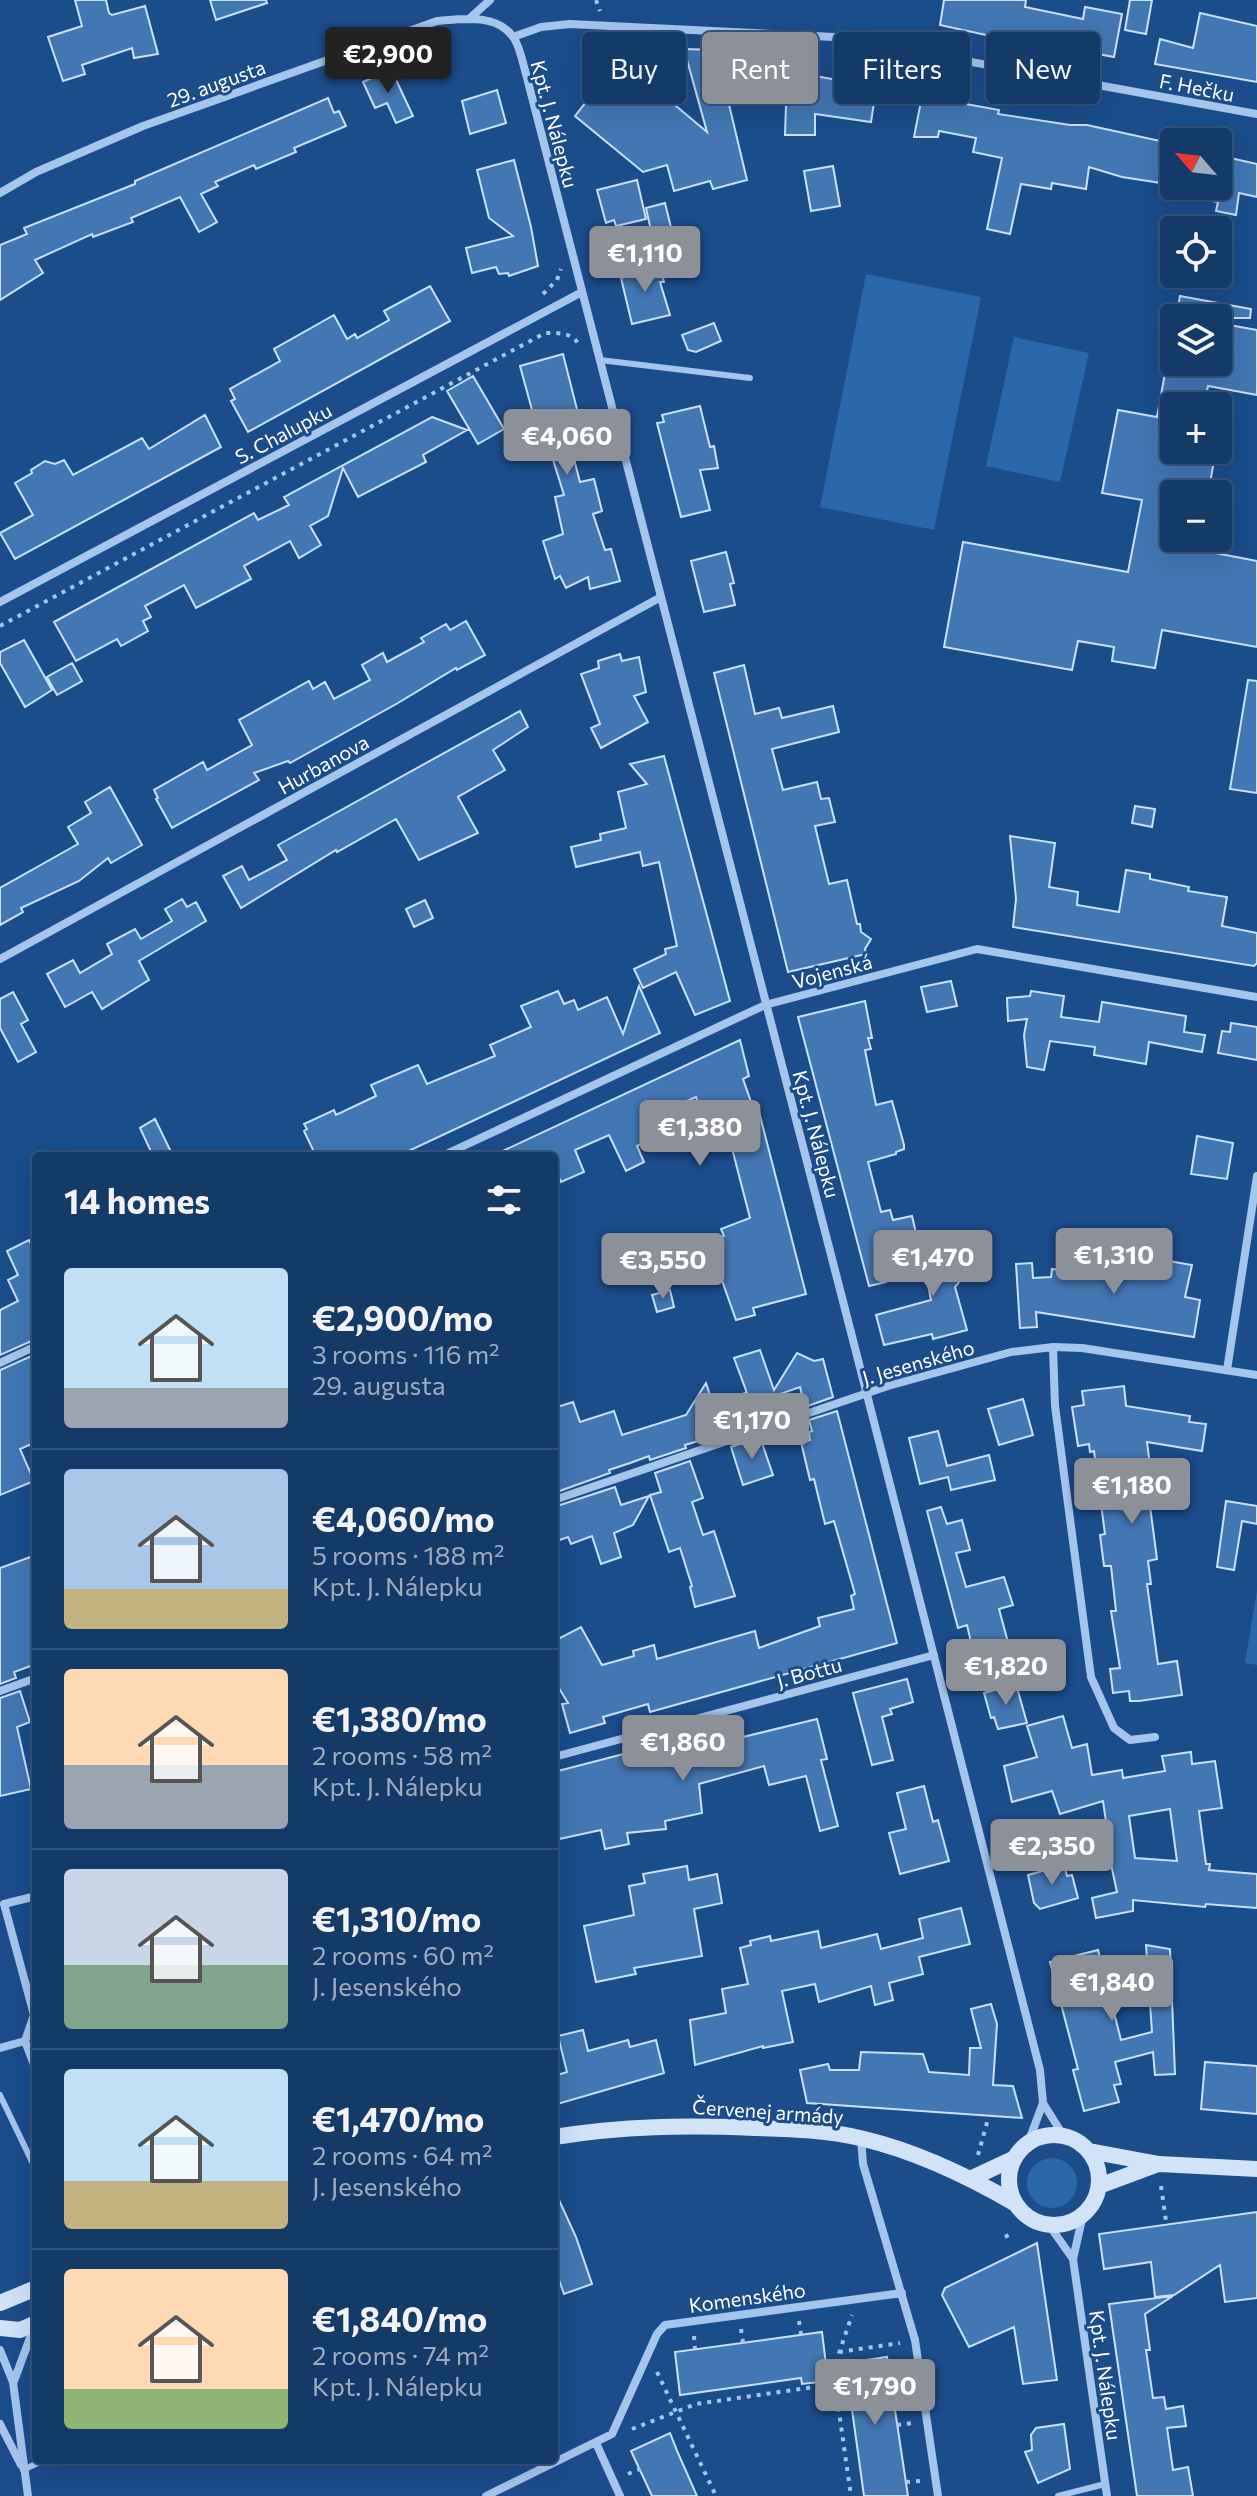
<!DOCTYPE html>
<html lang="en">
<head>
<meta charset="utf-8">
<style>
  :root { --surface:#143a68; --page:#214571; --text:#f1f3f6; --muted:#9dadc0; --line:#33547c; --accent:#8c9099 }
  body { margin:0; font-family:Commissioner,sans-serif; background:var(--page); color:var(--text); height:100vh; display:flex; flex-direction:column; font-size:30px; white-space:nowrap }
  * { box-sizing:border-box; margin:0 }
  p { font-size:26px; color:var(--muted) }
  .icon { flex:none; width:44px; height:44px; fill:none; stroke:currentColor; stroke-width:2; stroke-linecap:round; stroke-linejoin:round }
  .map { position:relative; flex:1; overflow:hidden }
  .panel { position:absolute; left:32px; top:1152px; width:526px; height:1312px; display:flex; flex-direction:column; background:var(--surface); border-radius:8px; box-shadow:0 8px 32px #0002,0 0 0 2px var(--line) }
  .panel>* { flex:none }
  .hud { position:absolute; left:582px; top:32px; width:554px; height:72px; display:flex; gap:16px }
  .needle { width:52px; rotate:298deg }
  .tools { position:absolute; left:1160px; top:128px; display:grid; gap:16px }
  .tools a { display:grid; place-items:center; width:72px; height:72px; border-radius:8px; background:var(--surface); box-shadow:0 8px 32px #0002,0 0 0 2px var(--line); font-size:40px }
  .price { position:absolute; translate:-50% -68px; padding:0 18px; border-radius:8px; background:var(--accent); color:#fff; font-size:26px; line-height:52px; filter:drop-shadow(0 2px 4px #0008) }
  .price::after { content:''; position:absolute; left:50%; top:48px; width:24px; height:18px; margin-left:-12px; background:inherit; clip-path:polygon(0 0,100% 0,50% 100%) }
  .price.on { background:#222; color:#fff }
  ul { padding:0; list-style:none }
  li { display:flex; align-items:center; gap:24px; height:200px; padding:0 32px }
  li+li { border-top:2px solid var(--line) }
  li span { display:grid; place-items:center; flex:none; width:224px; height:160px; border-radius:8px; color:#555 }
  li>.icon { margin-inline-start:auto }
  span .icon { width:96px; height:96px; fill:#fffc; stroke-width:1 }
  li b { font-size:34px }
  h2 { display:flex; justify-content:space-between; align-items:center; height:96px; padding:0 32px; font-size:34px }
  .chip { padding:0 28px; border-radius:8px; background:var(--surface); box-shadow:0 8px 32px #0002,0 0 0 2px var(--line); font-size:28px; line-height:72px }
  .chip.on { background:var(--accent); color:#fff }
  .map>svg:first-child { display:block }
  .green { fill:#2c67a9 }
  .building { fill:#4277b3; stroke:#c9e0fa; stroke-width:2; fill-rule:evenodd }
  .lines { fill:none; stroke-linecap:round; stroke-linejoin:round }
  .path { stroke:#a4c6ed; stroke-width:4; stroke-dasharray:4 6; stroke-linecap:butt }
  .lane { stroke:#a4c6ed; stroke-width:6 }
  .street { stroke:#a4c6ed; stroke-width:8 }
  .secondary { stroke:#d0e3f9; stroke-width:16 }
  .labels { text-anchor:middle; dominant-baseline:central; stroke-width:6; stroke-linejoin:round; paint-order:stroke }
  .street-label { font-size:20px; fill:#fff; stroke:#1a4d8a }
</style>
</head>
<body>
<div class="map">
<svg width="1257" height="2496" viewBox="0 0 1257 2496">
  <rect width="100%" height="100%" fill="#1a4d8a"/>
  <!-- green -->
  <path class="green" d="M866,274L981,297L934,530L820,507Z
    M1014,337L1089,353L1060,482L986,466Z
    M1257,1590V1665L1245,1663Z
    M1027 2183a25 25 0 1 1 50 0a25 25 0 1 1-50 0Z"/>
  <!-- building -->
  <path class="building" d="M75,0H106L109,13L112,15L145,6L158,54L134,58L132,48L82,65L85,74L63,81L48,37L82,26Z
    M210,0H266L267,3L216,20Z
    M944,0H1026L1025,7L1083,19L1085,7L1122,14L1114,57L1018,39V42L940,25Z
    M1130,0H1152L1146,34L1125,30Z
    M1200,13L1257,26V82L1155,64L1160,39L1193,48Z
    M684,49L716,50L747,180L713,189L710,181L674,191L667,165L643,172L575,116L620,59L707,132Z
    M391,69L413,116L396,123L387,103L375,108L363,82Z
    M750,73L809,75L867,85V95L875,96L871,122L815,114V135H785L786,105L747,104Z
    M497,90L506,123L470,134L462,101Z
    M922,96L999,110L998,114L1070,125H1087L1174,144V185L1122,177L1089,167L1086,189L1052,183L1051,189L1021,184L1010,234L987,229L1002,158L973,152L976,138L939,131L938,137H914Z
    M328,98L334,113L339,111L346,126L294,148L296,152L256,169L254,165L215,182L218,186L201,194L217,222L199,232L180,197L131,218L133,222L93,237L92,234L35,260L43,273L0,300V245L27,234L24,228L135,184V181Z
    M1226,157L1257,164V197L1239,193L1236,215L1216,211L1218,202L1180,196L1181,186H1221Z
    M514,160L531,227L538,266L509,276L508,273L499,274L496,267L472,273L466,248L513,236L489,218L477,170Z
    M833,166L840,206L811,211L804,171Z
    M637,180L646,219L616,226L614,220L606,223L597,190Z
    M665,203L675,244L655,249L646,208Z
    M659,263L664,282H660L670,315L632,324L621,278L632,275L630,271Z
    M430,286L450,321L248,432L231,401L235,399L230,389L280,361L274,349L334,315L347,339L355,334L357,338L389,320L384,311Z
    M1180,296L1251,309L1250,318H1176Z
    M714,323L721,341L696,352L688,350L682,335Z
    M1218,323L1257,330V395L1208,386L1204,406H1174V450H1216L1208,494H1174V538H1180L1179,546L1257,561V647L1162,630L1155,668L1112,661L1114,647L1078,641L1072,670L944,647L963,542L1128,572L1142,500L1102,493L1118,410L1157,417L1167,362H1218Z
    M563,354L585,441L570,444L580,482L594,479L602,511L593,514L605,550L611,549L620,581L590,589L588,577L566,588L560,576L555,579L543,541L563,534L555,497L564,495L549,447L545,448L539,431L527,434L522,416L532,410L520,366Z
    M473,376L504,429L478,444L447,391Z
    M700,406L710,447L714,446L718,468L700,470L710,510L681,517L657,423L664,422L662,415Z
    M205,415L221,447L15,559L0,533L33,515L15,483L32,473L31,470L45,461L55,464L64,460L73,475L142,438L149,449Z
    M432,417L467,430L423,455L426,462L358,497L343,468L328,516L310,526L321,545L299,558L290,541L244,566L251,579L196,608L184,585L145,606L151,617L143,621L148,631L121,646L117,639L76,661L54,622L254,513L258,520L289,505L284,497Z
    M726,552L734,583L730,584L735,605L704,612L691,561Z
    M466,621L485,655L457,670L456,668L398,703L290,763L288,761L254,773L259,780L172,828L156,799L158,798L154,790L203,762L207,770L252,745L239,720L309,681L313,689L325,682L334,699L370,680L362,665L383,653L387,662L424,642L421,638L446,624L450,630Z
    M24,640L52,690L25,707L0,663V652Z
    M620,654L622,661L639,657L646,692L634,696L648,722L601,748L591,728L600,724L581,674L599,668L598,661Z
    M72,663L82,681L57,695L47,677Z
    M744,665L755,714L779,708L782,718L833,706L839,732L772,749L783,790L817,782L821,799L829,798L835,822L815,826L829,884L847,880L857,924H860L861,932L871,939L865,949L866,954L788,972L714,673Z
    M1248,680L1257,681V793L1230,789Z
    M520,711L528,727L493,750L505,770L458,797L478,833L419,860L396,819L337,852L336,850L241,908L223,876L242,866L249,880L287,860L278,845Z
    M664,756L730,1001L695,1015L676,972L643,988L634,969L666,954L665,949L677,946L659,862L643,866L640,852L576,867L571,847L601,840L600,834L626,828L618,792L647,784L630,764Z
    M110,787L142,845L111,863L108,858L79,881L21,908L23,912L0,925V888L78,844L68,827L91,813L85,802Z
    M1135,806L1155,809L1152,827L1132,823Z
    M1010,836L1055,843L1049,887L1078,892L1077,905L1119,912L1126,870L1150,874V879L1189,887L1188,891L1227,897L1222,926L1257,933V963L1254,966L1013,927L1016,899Z
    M182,899L187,907L196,902L206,921L139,961L149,980L102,1009L92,992L65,1007L47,974L73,960L80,973L112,954L107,944L135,929L141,939L172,921L165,909Z
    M425,900L433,918L414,927L406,909Z
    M951,981L957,1006L927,1012L921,987Z
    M639,986L660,1033L398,1156H316L304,1131L307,1129L304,1124L334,1110L336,1115L376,1096L371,1085L418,1065L427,1084L495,1056L490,1045L531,1027L521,1006L558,991L564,1004L574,1000L578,1010L607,997L623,1034Z
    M1031,991L1064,996L1061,1017L1099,1022L1102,1002L1186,1016L1184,1032L1205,1035L1202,1052L1149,1042L1146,1064L1094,1055L1095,1047L1050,1041L1044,1070L1027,1067L1024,1035L1027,1019L1008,1021L1007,998L1030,996Z
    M13,992L28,1020L21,1024L36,1052L18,1062L0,1028V999Z
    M865,1001L872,1038H868L871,1049L865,1050L876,1105L892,1101L904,1145V1149L896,1152V1154L868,1162L881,1212L890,1210L893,1220L912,1216L916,1233L884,1240L887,1252L879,1254L886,1282L869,1286L798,1017Z
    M1231,1023L1257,1027V1060L1218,1053L1222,1031L1230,1032Z
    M740,1040L749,1076L743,1079L755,1113L759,1112L806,1294L753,1308L755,1315L736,1320L708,1241L724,1236L721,1229L750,1218L728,1133L709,1139L696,1097L647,1119L656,1137L637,1146L644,1162L626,1171L609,1135L575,1150L584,1172L561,1182L554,1167V1156H492Z
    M155,1119L173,1156H153L140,1128Z
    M1197,1136L1233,1143L1227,1179L1191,1174Z
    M29,1240L36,1253V1339L0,1355V1310L18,1301L8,1280L18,1275L7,1251Z
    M938,1241L941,1252L980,1244L984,1262L963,1266L965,1275L955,1287L967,1330L933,1339L932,1334L884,1345L876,1315L931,1300L920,1245Z
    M1117,1252L1192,1265L1185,1297L1200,1300L1194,1337L1036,1312L1037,1327L1020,1328L1016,1264L1032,1263L1033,1278L1051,1277L1052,1269L1113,1278Z
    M670,1290L674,1307L657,1312L652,1295Z
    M760,1350L774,1390L797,1353L814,1361L823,1359L833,1397L805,1407L800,1387L751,1404L734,1358Z
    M36,1354V1442L20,1449L34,1481L0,1495V1370Z
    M706,1383L713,1404L745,1393L755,1424L685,1445L686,1448L650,1460L649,1456L630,1463L609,1470L610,1473L554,1493V1408L573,1402L580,1422L614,1411L622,1435L686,1415Z
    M1124,1386L1126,1406L1190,1416L1189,1422L1206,1424L1202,1451L1147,1442L1155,1506H1150L1157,1559L1148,1561L1151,1584H1147L1158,1664L1177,1661L1182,1695L1139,1701H1130L1129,1691L1113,1693L1110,1669L1120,1668L1111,1611H1116L1111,1566H1104L1100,1535L1105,1534L1094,1451L1090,1452L1089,1444L1078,1446L1072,1407L1084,1405L1082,1391Z
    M1023,1399L1033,1435L999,1445L988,1409Z
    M837,1411L897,1643L650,1712L648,1704L603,1717L605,1723L570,1733L562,1704L568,1703L554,1680V1641L581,1627L602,1665L634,1656L633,1651L654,1645L657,1659L755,1631L759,1648L820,1626L818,1618L854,1609L851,1596L855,1594L834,1521L825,1524L814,1479L810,1480L801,1442L810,1440L809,1432L812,1431L809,1420Z
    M938,1431L947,1466L989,1455L995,1480L951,1490L948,1477L920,1484L909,1438Z
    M760,1437L773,1475L743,1485L731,1447Z
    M690,1461L703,1498L692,1502L703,1535L714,1531L735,1596L695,1607L690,1587L692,1586L680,1548L669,1552L650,1495L661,1492L655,1473Z
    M615,1487L621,1505L649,1496L633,1525L614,1533L621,1557L601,1564L592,1536L571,1544L568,1537L554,1542V1507Z
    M1226,1501L1257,1506V1524L1242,1521L1234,1570L1217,1567Z
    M941,1507L947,1524L962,1520L970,1550L956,1553L966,1587L1004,1577L1013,1605L999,1609L1015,1668L1011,1669L1014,1679L977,1668L967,1625L958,1628L927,1511Z
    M36,1555V1664L14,1672L16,1678L0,1684V1568Z
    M907,1679L913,1702L890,1709L892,1714L882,1717L893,1760L872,1765L853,1693Z
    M1016,1684L1027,1723L998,1729L994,1717L991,1718L984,1693Z
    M20,1691L30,1722L17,1727L31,1789L0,1796V1698Z
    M1063,1716L1072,1748L1087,1744L1092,1775L1122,1770L1123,1778L1165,1771L1162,1756L1191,1752L1192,1764L1215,1761L1222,1808L1199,1811L1206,1864H1210L1209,1870L1257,1874V1908L1206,1904L1205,1907L1133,1900V1911L1096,1918L1092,1898L1117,1892L1109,1855L1111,1856L1103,1801L1060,1814L1052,1791L1012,1802L1004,1766L1037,1757L1027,1726ZM1170,1809L1177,1861L1135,1858L1129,1816Z
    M817,1719L827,1759L821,1760L838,1826L820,1831L806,1776L769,1785L764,1766L699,1784L702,1813L665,1821L666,1829L627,1833L629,1844L605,1849L601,1830L559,1839L554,1815V1772L635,1751L636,1759L665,1756Z
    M924,1786L933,1822L938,1820L949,1861L900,1874L889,1833L906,1829L897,1793Z
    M1064,1865L1067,1876L1072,1875L1078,1898L1040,1909L1034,1903L1028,1875Z
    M687,1866L689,1880L717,1874L722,1903L694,1909L702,1956L634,1968L636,1974L596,1982L584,1926L634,1915L629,1886L645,1883L643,1874Z
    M961,1908L970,1944L919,1957L923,1974L889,1983L893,2000L875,2005L871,1986L819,2002L815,1984L782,1991L793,2042L763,2048V2046L695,2065L690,2020L726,2013L722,1989L748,1984L740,1948L751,1945L750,1941L770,1936L771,1941L818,1931L821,1948L877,1934L881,1949L923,1938L919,1919Z
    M1146,1945L1170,1949L1175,2074L1155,2075L1153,2052L1115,2062L1121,2084L1114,2085L1119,2102L1084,2111L1073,2070L1078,2069L1050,1962L1098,1950L1121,2040L1152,2032Z
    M991,2004L997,2024L993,2085L1013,2086L1022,2118L807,2103L800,2070L828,2064L830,2070H859L861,2052L923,2054L929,2072L969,2075L970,2048H981L971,2009Z
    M583,2030L588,2051L628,2040L630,2047L656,2040L664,2073L554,2105V2076L567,2072L558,2036Z
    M1205,2062L1257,2066V2114L1201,2109Z
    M554,2189L576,2237L592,2284L564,2294L554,2266Z
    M1257,2212V2298L1225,2302L1220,2265L1174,2295L1155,2297L1151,2262L1104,2269L1099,2234Z
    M1037,2243L1057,2380L1023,2384L1014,2327L969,2347L942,2295L945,2288Z
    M1173,2296L1145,2314L1150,2350H1146L1153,2398L1164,2397L1166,2409L1183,2406L1186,2426L1167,2428L1173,2470L1188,2467L1193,2496H1137L1109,2304Z
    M822,2332L828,2381L802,2384L801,2378L680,2395L675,2352Z
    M887,2357L908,2496H864L849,2388L842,2390L839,2364Z
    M1064,2424L1070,2469L1038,2483L1025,2452L1032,2450L1031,2435L1036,2428Z
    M670,2433L678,2453L697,2496H652L631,2451Z"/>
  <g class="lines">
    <!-- path -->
    <path class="path" d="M596,0L600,11
      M543,294L557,280L561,269
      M0,626L545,333C558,333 570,332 578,343
      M978,2155L988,2119
      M1161,2186L1166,2221
      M1005,2237L1012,2233
      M799,2321L801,2334
      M741,2329L743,2343
      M694,2336L695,2349
      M839,2352L900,2343
      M657,2372L716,2496
      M890,2377L905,2375
      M841,2383L835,2384L851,2496
      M897,2425L912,2423
      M632,2429L696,2404L835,2384L836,2362L852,2315
      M628,2474L640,2469
      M906,2482L920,2481"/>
    <!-- lane -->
    <path class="lane" d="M600,360L750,378
      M0,2095L36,2170
      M23,2470L44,2460
      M1058,2496L1105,2484"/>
    <!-- street -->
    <path class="street" d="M469,19L490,0
      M513,37L541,27L570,24L834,37L1257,114
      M0,193L36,172L143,126L437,21C463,19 497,13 514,38C520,48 523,63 526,74C697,740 871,1404 1040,2070L1043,2103L1063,2135
      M0,602L582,292
      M0,959L661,597
      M442,1156L765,1005L977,949L1257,997
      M1053,1347L1055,1406L1091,1677L1114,1728L1130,1740L1155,1737
      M0,1363L36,1346
      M1227,1370L1257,1176
      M554,1500L888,1386L1011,1352L1053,1347L1082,1348L1257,1375
      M0,1691L36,1678
      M554,1757L934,1655
      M36,1896L4,1904L34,2015L25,2041L36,2070
      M0,2048L25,2041
      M861,2138L863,2164L915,2340L938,2496
      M1028,2143L1043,2103
      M1083,2215L1073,2259L1107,2496
      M1049,2225L1073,2259
      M0,2350L13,2382L28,2496
      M14,2381L34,2327
      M0,2424L21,2465
      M596,2443L620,2496
      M486,2496L612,2434L657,2334L665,2325L902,2293"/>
    <!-- secondary -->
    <path class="secondary" d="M1009 2180a45 45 0 1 1 90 0a45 45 0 1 1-90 0Z
      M554,2137C624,2126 684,2125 755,2128C791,2129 829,2130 864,2139C918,2152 968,2176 1016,2204
      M1089,2151L1159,2164L1257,2169
      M972,2178L1015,2158
      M1099,2186L1158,2164
      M0,2303L36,2288
      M0,2328L20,2330L36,2323"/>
  </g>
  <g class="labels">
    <!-- street labels -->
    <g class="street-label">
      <text transform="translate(216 83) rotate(-20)">29. augusta</text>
      <text transform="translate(1197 87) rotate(11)">F. Hečku</text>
      <text transform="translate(555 124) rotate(75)">Kpt. J. Nálepku</text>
      <text transform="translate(283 433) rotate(-28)">S. Chalupku</text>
      <text transform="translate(323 764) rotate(-29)">Hurbanova</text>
      <text transform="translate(832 971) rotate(-15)">Vojenská</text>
      <text transform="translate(817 1134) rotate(75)">Kpt. J. Nálepku</text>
      <text transform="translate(918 1362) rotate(-16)">J. Jesenského</text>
      <text transform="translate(809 1672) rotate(-15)">J. Bottu</text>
      <text transform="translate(768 2111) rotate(4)">Červenej armády</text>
      <text transform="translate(747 2297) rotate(-8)">Komenského</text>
      <text transform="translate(1106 2375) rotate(82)">Kpt. J. Nálepku</text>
    </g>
  </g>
</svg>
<div class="tools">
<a><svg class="needle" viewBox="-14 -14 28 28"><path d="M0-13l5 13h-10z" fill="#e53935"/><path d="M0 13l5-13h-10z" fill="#9dadc0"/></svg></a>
<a><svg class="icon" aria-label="locate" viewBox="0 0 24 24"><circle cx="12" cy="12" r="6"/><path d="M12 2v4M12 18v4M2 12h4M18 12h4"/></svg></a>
<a><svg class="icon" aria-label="layers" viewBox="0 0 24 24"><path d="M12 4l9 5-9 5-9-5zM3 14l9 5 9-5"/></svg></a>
<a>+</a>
<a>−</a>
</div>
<b class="price on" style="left:388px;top:95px">€2,900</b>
<b class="price" style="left:645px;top:294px">€1,110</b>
<b class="price" style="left:567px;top:477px">€4,060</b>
<b class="price" style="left:700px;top:1168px">€1,380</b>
<b class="price" style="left:1114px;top:1296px">€1,310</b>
<b class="price" style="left:933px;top:1298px">€1,470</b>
<b class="price" style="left:663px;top:1301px">€3,550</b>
<b class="price" style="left:752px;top:1461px">€1,170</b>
<b class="price" style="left:1132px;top:1526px">€1,180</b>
<b class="price" style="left:1006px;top:1707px">€1,820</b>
<b class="price" style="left:683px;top:1783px">€1,860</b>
<b class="price" style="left:1052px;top:1887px">€2,350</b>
<b class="price" style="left:1112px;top:2023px">€1,840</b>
<b class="price" style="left:875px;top:2427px">€1,790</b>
<div class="hud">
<a class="chip">Buy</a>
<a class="chip on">Rent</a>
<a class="chip">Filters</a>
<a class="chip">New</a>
</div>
<section class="panel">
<h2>14 homes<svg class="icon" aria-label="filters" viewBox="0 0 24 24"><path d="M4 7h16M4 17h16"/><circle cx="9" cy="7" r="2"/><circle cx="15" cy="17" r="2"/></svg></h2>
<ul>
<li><span style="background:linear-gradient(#bfe0f5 75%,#9aa5b1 0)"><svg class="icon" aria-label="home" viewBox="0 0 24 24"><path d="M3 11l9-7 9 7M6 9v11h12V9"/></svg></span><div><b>€2,900/mo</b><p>3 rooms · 116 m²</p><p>29. augusta</p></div></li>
<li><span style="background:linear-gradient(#a9c7e8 75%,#c2b280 0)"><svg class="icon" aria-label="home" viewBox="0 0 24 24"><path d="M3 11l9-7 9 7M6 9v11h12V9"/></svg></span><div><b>€4,060/mo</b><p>5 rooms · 188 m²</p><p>Kpt. J. Nálepku</p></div></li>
<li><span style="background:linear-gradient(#ffd9b3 60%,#9aa5b1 0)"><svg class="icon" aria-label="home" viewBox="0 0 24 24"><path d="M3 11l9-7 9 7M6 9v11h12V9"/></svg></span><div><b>€1,380/mo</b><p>2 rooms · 58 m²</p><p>Kpt. J. Nálepku</p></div></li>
<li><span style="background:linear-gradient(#c9d6e8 60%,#7fa58c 0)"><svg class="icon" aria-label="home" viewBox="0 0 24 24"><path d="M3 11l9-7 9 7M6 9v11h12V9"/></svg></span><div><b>€1,310/mo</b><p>2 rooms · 60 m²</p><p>J. Jesenského</p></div></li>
<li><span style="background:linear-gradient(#bfe0f5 70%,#c2b280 0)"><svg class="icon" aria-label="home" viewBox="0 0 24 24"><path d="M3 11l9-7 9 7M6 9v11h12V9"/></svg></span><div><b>€1,470/mo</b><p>2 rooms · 64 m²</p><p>J. Jesenského</p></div></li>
<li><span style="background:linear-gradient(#ffd9b3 75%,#8fb573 0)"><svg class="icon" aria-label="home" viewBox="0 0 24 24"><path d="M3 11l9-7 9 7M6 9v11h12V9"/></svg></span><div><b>€1,840/mo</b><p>2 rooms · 74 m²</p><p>Kpt. J. Nálepku</p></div></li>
</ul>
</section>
</div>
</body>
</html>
